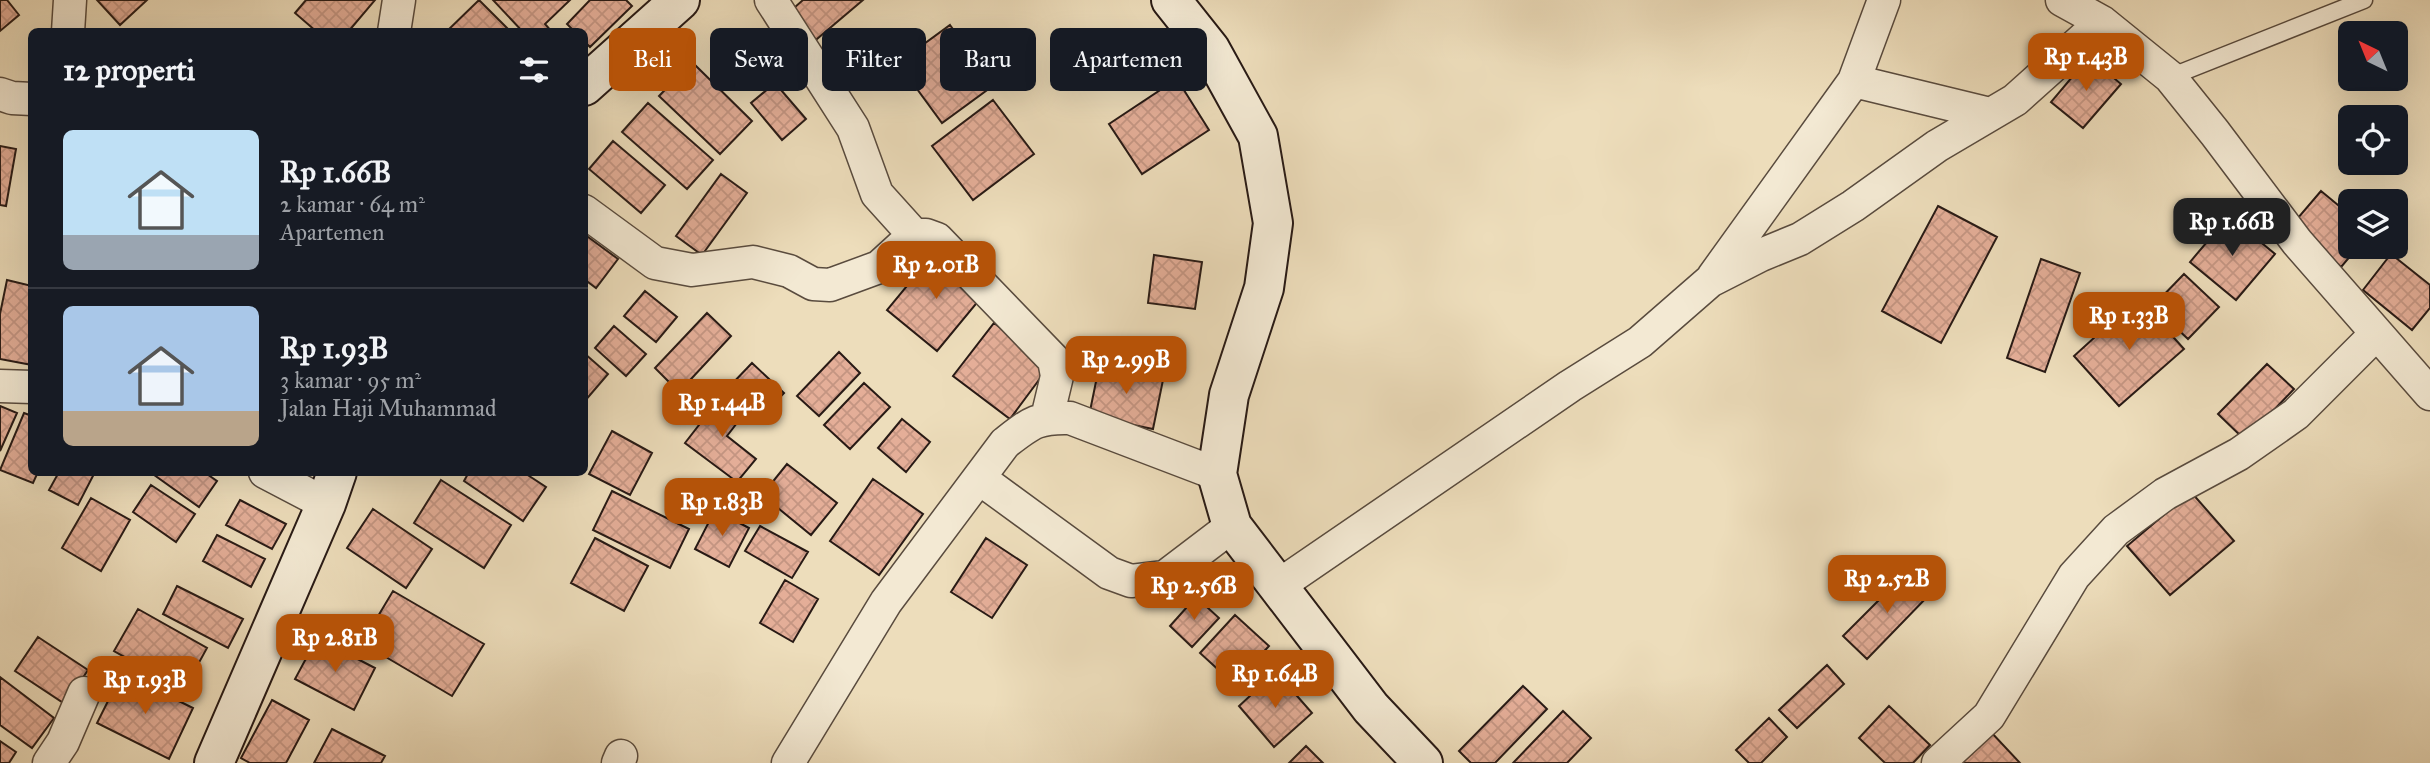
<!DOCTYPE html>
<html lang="id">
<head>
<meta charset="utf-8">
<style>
  :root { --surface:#171b24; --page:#242831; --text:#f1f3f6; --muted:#9ea1a6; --line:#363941; --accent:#b45309 }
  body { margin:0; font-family:"IM FELL Great Primer",serif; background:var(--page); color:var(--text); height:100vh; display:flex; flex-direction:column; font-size:26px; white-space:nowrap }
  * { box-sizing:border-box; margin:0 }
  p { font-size:23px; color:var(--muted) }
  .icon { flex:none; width:38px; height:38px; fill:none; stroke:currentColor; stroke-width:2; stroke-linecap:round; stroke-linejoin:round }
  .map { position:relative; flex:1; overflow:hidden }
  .details { position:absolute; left:28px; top:28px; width:560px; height:448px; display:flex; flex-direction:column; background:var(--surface); border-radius:10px; box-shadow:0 7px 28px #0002 }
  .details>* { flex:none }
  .hud { position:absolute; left:609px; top:28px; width:665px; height:63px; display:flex; gap:14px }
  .needle { width:46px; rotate:317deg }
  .controls { position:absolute; left:2338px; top:21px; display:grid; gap:14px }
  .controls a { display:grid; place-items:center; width:70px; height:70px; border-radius:10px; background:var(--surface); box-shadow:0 7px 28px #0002; font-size:35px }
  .price { position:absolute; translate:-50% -60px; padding:0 16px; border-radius:14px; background:var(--accent); color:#fff; font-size:23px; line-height:46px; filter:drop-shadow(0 2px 4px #0008) }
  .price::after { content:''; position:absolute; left:50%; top:42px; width:21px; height:16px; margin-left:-10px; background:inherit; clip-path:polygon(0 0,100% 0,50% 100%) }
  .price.selected { background:#222; color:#fff }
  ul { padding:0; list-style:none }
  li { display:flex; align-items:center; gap:21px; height:175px; padding:0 35px }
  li+li { border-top:2px solid var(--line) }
  li span { display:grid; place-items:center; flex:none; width:196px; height:140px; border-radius:10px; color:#555 }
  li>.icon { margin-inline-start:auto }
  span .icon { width:84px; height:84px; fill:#fffc; stroke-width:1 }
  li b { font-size:30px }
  h2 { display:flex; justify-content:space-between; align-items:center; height:84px; padding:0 35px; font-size:30px }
  .chip { padding:0 24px; border-radius:10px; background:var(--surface); box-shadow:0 7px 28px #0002; font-size:24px; line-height:63px }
  .chip.selected { background:var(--accent); color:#fff }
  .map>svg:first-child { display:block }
  .building { fill:url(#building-cross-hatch); stroke:#281a15; stroke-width:2 }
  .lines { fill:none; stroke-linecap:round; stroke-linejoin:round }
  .lane-casing { stroke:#594b3e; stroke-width:19 }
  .street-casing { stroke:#594b3e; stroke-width:35 }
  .secondary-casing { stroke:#281a15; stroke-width:42 }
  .lane { stroke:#f3e9d3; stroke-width:16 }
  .street { stroke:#f3e9d3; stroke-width:32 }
  .secondary { stroke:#f3e9d3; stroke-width:38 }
</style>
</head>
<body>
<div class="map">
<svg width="2430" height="763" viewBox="0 0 2430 763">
  <defs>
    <pattern id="building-cross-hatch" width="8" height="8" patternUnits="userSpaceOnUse" patternTransform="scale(1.75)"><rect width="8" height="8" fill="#e4ae98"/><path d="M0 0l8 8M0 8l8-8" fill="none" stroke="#c49582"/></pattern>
  </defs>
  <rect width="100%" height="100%" fill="#edddbb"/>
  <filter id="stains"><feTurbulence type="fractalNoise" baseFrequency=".00286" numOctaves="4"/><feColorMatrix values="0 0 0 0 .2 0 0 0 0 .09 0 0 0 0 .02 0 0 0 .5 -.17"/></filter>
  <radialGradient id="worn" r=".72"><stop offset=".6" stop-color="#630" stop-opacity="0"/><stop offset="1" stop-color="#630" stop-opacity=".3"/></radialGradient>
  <!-- building -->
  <path class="building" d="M0,0H7L19,15L0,31Z
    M97,0H147L120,25Z
    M306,0H375L348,32H317L295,13Z
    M479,0L511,32H446Z
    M493,0H570L545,24L552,32H523Z
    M590,0H626L632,6L590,47L584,41V32H575L567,24Z
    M803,0H863L811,44L786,15Z
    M950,25L994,85L942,123L898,63Z
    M2089,57L2121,84L2083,128L2051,102Z
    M692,62L752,121L720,154L659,96Z
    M1177,79L1209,130L1142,174L1109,124Z
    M775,83L806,119L782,140L751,103Z
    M993,100L1034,154L973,200L932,146Z
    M648,103L713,160L687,189L622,132Z
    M613,141L665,185L641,213L589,169Z
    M0,146L16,149L6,206L0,205Z
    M721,174L747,193L702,255L676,236Z
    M2321,191L2350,215V247H2358L2341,267L2291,226Z
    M1938,206L1997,237L1941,343L1882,311Z
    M2229,216L2275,254L2236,300L2190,262Z
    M584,234L618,259L596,288L584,279Z
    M935,252L985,293L937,351L887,310Z
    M2391,254L2430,285V308L2412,330L2363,290Z
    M1154,255L1202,262L1195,309L1148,303Z
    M2041,259L2080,273L2045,372L2007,358Z
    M2184,274L2219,307L2188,339L2153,306Z
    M7,280L32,286V365L0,359V314Z
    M645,291L677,317L656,342L624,316Z
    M2138,298L2184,349L2119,406L2074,356Z
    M707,313L731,336L679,392L655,368Z
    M994,323L1050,365L1010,419L953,376Z
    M614,326L646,354L626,376L595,348Z
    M839,352L860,373L819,416L797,396Z
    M584,353L608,374L584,402Z
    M1100,362L1164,375L1153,429L1089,416Z
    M752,363L784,393L762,416L730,386Z
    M2267,364L2294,389L2245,440L2218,414Z
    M864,383L890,407L850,449L824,425Z
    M724,393L747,410L727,436L756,459L737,482L685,443Z
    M0,406L17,413L0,451Z
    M24,413L32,416V472H38L33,483L0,470Z
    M902,419L930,442L906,472L878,448Z
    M612,431L652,453L630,495L589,474Z
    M787,464L837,503L811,535L762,495Z
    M59,472H95L78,505L49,490Z
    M150,472H204L217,481L199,507Z
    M469,472H523L546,487L523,521L464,481Z
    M873,479L923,514L879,575L830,541Z
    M441,480L511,525L484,568L414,523Z
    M151,485L195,514L176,542L133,512Z
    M612,491L689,529L670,568L593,530Z
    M2191,492L2234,541L2170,595L2127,546Z
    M91,498L130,520L101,571L62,548Z
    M240,500L286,524L272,549L226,525Z
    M373,509L432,549L406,588L347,548Z
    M715,510L749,528L729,567L695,549Z
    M760,526L808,552L792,578L745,551Z
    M217,535L265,559L251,587L203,561Z
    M595,538L648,566L624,611L571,583Z
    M986,538L1027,565L992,618L951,592Z
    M1907,572L1930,594L1867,659L1843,636Z
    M785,580L818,599L793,642L760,623Z
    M177,586L243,619L228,648L163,614Z
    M393,591L484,644L452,696L362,643Z
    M1196,597L1219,618L1192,647L1170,626Z
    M138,609L207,648L184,690L114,651Z
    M1235,615L1269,646L1234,684L1200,653Z
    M38,637L88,670L65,704L15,671Z
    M317,638L375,668L354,710L295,679Z
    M1827,665L1844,684L1797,728L1779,710Z
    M1276,672L1312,713L1274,747L1239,706Z
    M122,673L193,708L169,759L97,723Z
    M0,677L54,718L32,748L0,725Z
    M1523,686L1547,709L1495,763H1471L1459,751Z
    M272,700L309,720L286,763H250L241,758Z
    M1889,706L1930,745L1913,763H1885L1859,738Z
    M1563,711L1591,738L1567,763H1513Z
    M1769,718L1787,737L1761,763H1749L1736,750Z
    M332,729L385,756L381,763H314Z
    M1990,731L2020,763H1955Z
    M0,741L16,752L9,763H0Z
    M1306,746L1323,763H1289Z"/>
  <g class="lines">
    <!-- lane casing -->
    <g class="lane-casing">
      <path id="lane" d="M2170,77L2364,0"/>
    </g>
    <!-- street casing -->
    <g class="street-casing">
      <path id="street" d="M771,0L853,128L877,194L914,235
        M2062,0L2102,22L2170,77L2215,133L2297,242L2430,394
        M68,32L70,0
        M394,32L399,0
        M1854,81L1990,114
        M0,94L12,98L32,99
        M584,211L655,263L692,270L753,262L789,271L813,284L830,285L879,267L914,235H926L937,239L1054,360L1057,376L1047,418
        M1713,277L1854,81L1884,0
        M0,386L32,387
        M265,472L326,504
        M979,478L1109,573L1131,581L1165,577L1232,526
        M1278,586L1570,386L1640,342L1710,281L1761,255L1800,239L1853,206L1937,146L2015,100L2102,22
        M49,763L63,742L84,693
        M618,763L621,756
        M788,763L886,602L1005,443C1031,423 1037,417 1070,418L1217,474
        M1938,763L1989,716L2074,576L2116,530L2165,494L2239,454L2296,414L2376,334"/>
    </g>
    <!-- secondary casing -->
    <g class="secondary-casing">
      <path id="secondary" d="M1171,0L1210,49L1258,136L1273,223L1264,288L1229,395L1217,474L1232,526L1371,708L1423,763
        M584,86L680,0
        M214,763L326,504L337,472"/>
    </g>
    <!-- lane -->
    <use href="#lane" class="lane"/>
    <!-- street -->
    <use href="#street" class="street"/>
    <!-- secondary -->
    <use href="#secondary" class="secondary"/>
  </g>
  <rect width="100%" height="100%" filter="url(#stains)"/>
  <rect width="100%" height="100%" fill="url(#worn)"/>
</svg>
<div class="controls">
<a><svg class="needle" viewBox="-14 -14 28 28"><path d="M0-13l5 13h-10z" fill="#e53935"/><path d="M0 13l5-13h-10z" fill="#9ea1a6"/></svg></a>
<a><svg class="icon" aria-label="locate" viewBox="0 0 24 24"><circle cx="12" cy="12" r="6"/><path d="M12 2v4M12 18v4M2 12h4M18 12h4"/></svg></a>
<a><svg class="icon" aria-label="layers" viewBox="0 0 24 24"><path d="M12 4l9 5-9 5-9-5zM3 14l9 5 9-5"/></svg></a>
</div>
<b class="price" style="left:2086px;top:93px">Rp 1.43B</b>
<b class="price selected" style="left:2232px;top:258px">Rp 1.66B</b>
<b class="price" style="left:936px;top:301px">Rp 2.01B</b>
<b class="price" style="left:2129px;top:352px">Rp 1.33B</b>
<b class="price" style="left:1126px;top:396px">Rp 2.99B</b>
<b class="price" style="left:722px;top:439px">Rp 1.44B</b>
<b class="price" style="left:722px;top:538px">Rp 1.83B</b>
<b class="price" style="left:1887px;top:615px">Rp 2.52B</b>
<b class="price" style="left:1194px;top:622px">Rp 2.56B</b>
<b class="price" style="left:335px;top:674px">Rp 2.81B</b>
<b class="price" style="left:1275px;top:710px">Rp 1.64B</b>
<b class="price" style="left:145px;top:716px">Rp 1.93B</b>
<div class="hud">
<a class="chip selected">Beli</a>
<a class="chip">Sewa</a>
<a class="chip">Filter</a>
<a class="chip">Baru</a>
<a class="chip">Apartemen</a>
</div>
<section class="details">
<h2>12 properti<svg class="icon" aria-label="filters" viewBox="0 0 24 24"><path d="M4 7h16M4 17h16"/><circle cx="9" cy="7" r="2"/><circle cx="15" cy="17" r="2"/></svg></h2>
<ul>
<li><span style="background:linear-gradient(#bfe0f5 75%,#9aa5b1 0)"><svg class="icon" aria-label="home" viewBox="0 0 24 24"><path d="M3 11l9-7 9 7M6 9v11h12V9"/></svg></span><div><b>Rp 1.66B</b><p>2 kamar · 64 m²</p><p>Apartemen</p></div></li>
<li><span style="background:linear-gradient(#a9c7e8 75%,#b9a48a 0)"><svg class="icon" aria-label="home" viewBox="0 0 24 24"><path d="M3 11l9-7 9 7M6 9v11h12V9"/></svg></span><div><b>Rp 1.93B</b><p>3 kamar · 95 m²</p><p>Jalan Haji Muhammad</p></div></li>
</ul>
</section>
</div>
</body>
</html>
